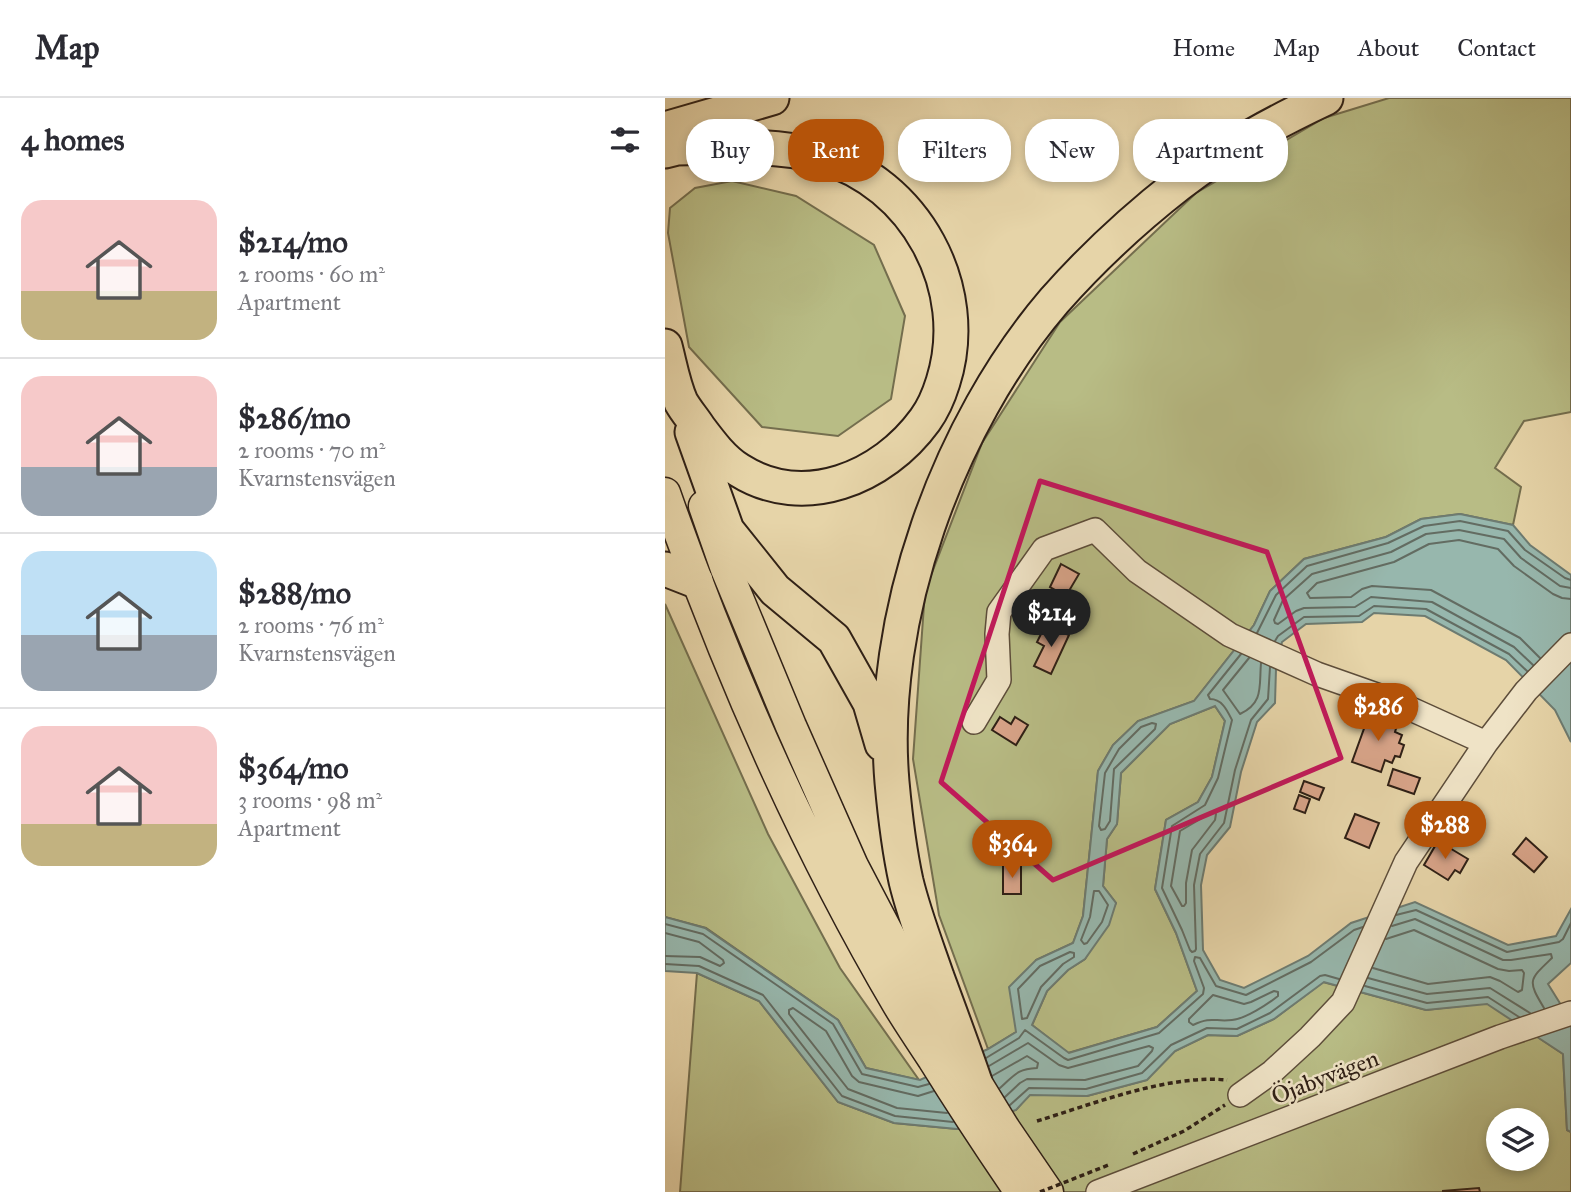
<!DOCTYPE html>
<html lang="en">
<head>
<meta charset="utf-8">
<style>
  :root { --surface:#fff; --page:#f2f2f3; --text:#2b2b33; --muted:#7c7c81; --line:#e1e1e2; --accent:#b45309 }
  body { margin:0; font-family:"IM FELL Great Primer",serif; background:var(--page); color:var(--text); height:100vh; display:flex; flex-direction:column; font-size:26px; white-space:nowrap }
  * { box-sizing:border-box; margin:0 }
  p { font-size:23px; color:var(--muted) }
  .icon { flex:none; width:38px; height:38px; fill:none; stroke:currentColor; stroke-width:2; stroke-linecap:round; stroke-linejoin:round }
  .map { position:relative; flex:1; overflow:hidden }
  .details { display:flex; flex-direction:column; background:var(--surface); width:665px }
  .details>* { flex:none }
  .hud { position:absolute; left:21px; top:21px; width:665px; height:63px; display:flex; gap:14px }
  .controls { position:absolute; left:821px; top:1010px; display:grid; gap:14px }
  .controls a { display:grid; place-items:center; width:63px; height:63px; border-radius:50%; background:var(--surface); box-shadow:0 4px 10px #0003; font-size:35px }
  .price { position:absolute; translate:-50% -60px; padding:0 16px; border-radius:24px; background:var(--accent); color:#fff; font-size:23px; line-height:46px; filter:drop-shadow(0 2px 4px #0008) }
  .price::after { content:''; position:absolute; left:50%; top:42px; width:21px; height:16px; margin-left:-10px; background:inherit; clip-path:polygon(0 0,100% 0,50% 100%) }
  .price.active { background:#222; color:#fff }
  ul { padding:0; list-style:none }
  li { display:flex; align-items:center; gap:21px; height:175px; padding:0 21px }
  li+li { border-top:2px solid var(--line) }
  li span { display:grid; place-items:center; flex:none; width:196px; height:140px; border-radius:21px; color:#555 }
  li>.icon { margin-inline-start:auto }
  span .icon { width:84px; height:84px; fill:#fffc; stroke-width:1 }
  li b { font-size:30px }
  h2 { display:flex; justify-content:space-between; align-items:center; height:84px; padding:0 21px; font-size:30px }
  .chip { padding:0 24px; border-radius:28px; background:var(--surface); box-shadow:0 4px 10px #0003; font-size:24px; line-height:63px }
  .chip.active { background:var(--accent); color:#fff }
  header { display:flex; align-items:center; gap:42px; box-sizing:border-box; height:98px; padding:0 35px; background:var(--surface); border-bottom:2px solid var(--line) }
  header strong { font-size:33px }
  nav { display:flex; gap:38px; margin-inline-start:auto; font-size:24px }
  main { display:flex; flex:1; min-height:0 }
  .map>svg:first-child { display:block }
  .green { fill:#b8bc85; stroke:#746e4e; stroke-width:2; fill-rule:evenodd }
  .water { fill:#97b7ad; stroke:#6d7b71; stroke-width:2; fill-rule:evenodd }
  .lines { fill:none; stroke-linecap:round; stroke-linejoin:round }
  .shore { stroke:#636c62; stroke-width:2 }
  .building { fill:#d8a489; stroke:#2f2016; stroke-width:2 }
  .minor-casing { stroke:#5d4d3a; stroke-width:26 }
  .major-casing { stroke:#2f2016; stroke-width:33 }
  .highway-casing { stroke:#2f2016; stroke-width:37 }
  .path { stroke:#2f2016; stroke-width:3.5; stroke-dasharray:5 3.5; stroke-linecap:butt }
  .minor { stroke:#efe3c6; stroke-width:23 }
  .major { stroke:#e6d4a8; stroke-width:30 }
  .highway { stroke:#e6d4a8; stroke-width:33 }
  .path-bridge { stroke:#2f2016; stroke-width:3.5; stroke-dasharray:5 3.5; stroke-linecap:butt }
  .marked { fill:none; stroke:#c2185b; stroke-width:5; stroke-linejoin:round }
  .labels { text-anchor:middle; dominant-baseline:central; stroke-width:5; stroke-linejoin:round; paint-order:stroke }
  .street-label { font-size:24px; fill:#2f2016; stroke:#efe3c6 }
</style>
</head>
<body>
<header>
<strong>Map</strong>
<nav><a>Home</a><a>Map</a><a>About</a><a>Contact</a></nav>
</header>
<main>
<section class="details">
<h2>4 homes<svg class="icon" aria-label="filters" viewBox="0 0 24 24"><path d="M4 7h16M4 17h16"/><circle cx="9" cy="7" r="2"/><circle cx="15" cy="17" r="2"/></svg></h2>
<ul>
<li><span style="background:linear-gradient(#f6c9c9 65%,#c2b280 0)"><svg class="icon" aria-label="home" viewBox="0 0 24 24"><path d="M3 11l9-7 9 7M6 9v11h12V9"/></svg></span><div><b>$214/mo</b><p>2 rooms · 60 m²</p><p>Apartment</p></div></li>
<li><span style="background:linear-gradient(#f6c9c9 65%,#9aa5b1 0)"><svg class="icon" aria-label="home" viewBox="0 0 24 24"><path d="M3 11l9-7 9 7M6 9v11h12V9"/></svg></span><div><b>$286/mo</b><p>2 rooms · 70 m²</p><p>Kvarnstensvägen</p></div></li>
<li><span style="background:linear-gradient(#bfe0f5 60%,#9aa5b1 0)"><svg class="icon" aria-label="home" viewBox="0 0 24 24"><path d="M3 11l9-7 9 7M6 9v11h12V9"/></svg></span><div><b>$288/mo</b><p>2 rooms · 76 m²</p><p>Kvarnstensvägen</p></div></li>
<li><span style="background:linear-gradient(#f6c9c9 70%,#c2b280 0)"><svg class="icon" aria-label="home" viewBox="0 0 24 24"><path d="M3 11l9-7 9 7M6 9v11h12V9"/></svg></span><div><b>$364/mo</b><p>3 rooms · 98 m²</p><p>Apartment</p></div></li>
</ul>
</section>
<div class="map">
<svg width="906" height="1094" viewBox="0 0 906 1094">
  <rect width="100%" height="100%" fill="#e6d4a8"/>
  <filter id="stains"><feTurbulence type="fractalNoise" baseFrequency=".00286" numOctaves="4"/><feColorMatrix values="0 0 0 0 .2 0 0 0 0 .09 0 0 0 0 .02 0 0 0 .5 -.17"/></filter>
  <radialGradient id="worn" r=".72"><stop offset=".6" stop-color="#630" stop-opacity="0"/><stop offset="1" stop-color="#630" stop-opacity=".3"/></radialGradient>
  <!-- green -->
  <path class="green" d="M724,0H906V314L859,323L830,370L856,389L848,427L795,416L756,421L721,439L639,461L605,493L589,527L529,603L473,623L448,647L433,673L418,818L408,845L371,862L351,934L323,951L274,817L248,661L260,493L317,345L395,224L531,95L659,20Z
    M67,83L131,98L209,147L240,218L226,301L173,338L97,329L24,249L3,135L5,110L30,90Z
    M0,506L103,736L175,870L254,982L201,970L173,922L41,830L0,819Z
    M550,608L560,623L547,679L533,704L501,722L490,791L511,835L532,893L492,929L403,955L367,927L382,893L403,872L420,861L451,805L438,788L442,741L452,726L456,675L505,626Z
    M32,875L94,903L173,1004L229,1025L292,1031L351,1012L365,996L422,998L481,982L510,953L543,937L572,938L609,921L658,884L761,912L822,905L898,956L902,1032L906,1034V1094H15ZM833,1022H872V1060H833Z"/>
  <!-- water -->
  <path class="water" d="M795,416L848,427L865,447L906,477V644L890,612L841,562L760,518L709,515L697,524L641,526L617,544L611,571L610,605L592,624L576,674L565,729L542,757L536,787L538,852L555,882L579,890L643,858L686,825L750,804L843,847L891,838L906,811V865L883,886L906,923V1034L902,1032L898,956L822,906L761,912L659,884L609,921L572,938L543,937L510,953L482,982L422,998L365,997L351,1012L292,1031L229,1025L173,1004L94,903L32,875L0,873V819L40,830L173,922L201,970L255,982L323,951L351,934L344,889L371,862L408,845L418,818L433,673L448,647L473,623L529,603L589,527L605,493L639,461L721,439L756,421ZM550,608L560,623L547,679L533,704L501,722L490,791L511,835L532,893L492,929L404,955L367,927L382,893L403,872L420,861L444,827L451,805L438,788L442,741L452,726L456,675L505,626Z"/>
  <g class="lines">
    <!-- shore -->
    <path class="shore" d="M592,535L611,497L642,468L723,445L759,428L795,423L843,433L860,452L900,480L906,482
      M610,543L613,538L639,519L694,518L709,508L761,511L844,556L862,573
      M576,556L543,597L545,601C557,601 562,612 567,622L553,680L540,707L507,728L497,790L517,832L525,852L527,854L530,853L531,851L529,787L535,756L559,725L570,672L586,622L603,601L605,569
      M584,560L558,592L575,616C599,605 594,588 596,565
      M875,560L855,540L766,492L707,488L697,491L686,499L645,500L642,495L652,485L729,464L764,446L794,442L833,451L849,468L888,496L897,500L906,501
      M868,567L849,549L767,504L706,499L690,509L639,510L631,513L613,526L610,525L609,522L618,502L647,476L726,454L761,436L794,432L839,441L856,460L895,488L906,490
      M487,625L491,626L490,631L449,671L445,723L440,731L436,732L434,728L440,675L454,651L476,629Z
      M549,713L551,716L550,722L527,752L521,785V805L519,808H517L506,788L515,733Z
      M429,793H434L443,807L437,824L422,845L419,846L416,842L425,819Z
      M731,817L751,812L842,854L894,844L898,841L906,825
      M0,826L38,836L168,926L197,976L253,989L264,986
      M727,828L750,821L838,862H846L886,856L887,860C864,882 862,882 879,910
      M0,835L34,844L58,862L59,865L55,868L35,859L0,858
      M405,854L409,855V859L398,866L376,889L362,920L357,921L353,891L375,868Z
      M0,866L34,868L98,897L177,998L230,1018L288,1024
      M708,870L763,886L825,879L835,883L853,894L857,892L859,875L857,872L844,873L833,871L749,832L721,841
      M703,880L762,896L825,890L865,915
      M700,888L762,905L823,899L854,919
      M609,893L613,894V898C603,906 580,921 567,922C549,924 547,918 528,927L524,924V921L548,897L579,906L586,904Z
      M321,960L354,940L360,932L399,960L403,962L494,935L538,896L539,890L529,863L530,859L535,860L551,888L581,897L646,864L689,832L698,829
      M324,968L363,945L394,967L403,970L484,948L488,950L487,953L473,968L420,982L362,981L355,985L340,999
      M327,978L362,958L373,965L372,970C351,971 349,978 335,990
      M269,993L253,998L194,984L187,978L161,933L128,910L124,912V916L183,991L232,1010L282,1015
      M345,1007L364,990L421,991L477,975L506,947L542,930L572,931L605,915L655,878L660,877L674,881"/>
  </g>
  <!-- building -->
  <path class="building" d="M396,466L414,476L401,498L385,489Z
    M370,498L372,509L358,511L356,501Z
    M387,530L404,537L386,576L369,568L379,548L372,544L378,532L385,535Z
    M705,614L733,624L730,634L737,637L734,645L739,647L735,659L730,658L727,665L720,662L716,674L687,664Z
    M335,619L346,626L350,619L363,627L351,647L327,632Z
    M728,671L755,680L749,696L723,687Z
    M639,683L659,690L654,702L635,694Z
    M634,697L645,701L640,715L629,711Z
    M690,716L714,725L704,750L680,740Z
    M861,740L882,759L869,774L848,756Z
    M773,743L803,761L795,775L790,772L783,782L759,767Z
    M338,767H356V796H338Z
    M814,1090L815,1094H778V1093Z"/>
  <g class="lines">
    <!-- minor casing -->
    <g class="minor-casing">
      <path id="minor" d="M309,624L334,582L332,536L334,514L379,451L430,432L472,473L565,537L652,576L726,602L821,645
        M575,997L607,974L645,939L678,904L741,764L821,645L861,593L906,547
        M433,1094L835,939L906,915"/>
    </g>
    <!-- major casing -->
    <g class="major-casing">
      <path id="major" d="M0,395C62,572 138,745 233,907C244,925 256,943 268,961C296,1006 325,1050 355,1094
        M39,408L61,471L126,628L188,768L243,873L340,1031L383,1094"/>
    </g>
    <!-- highway casing -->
    <g class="highway-casing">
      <path id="highway" d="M0,31L107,0
        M0,53L12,50C60,49 108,46 155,58C250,84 308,190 278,284C274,297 268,311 260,322C218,380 139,413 74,372C58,362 46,346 34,330C29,322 21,313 16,304C8,286 5,267 0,248
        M27,334L62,432L110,492L169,541L205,605L217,646
        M0,471L31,483
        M310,984C298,949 285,914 272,879C261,847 249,816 241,783C234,751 230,717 227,684C213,520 283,327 389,203C427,160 469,121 514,86C559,51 610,24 661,0"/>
    </g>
    <!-- path -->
    <path class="path" d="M620,992L629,990L680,974
      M372,1023C428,1006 504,976 562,982
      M468,1056L519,1033L560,1007"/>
    <!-- minor -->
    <use href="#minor" class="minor"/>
    <!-- major -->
    <use href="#major" class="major"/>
    <!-- highway -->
    <use href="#highway" class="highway"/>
    <!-- path-bridge -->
    <path class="path-bridge" d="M375,1094L446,1066"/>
  </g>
  <!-- marked area -->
  <path class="marked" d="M375,383L602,454L676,660L388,782L276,684Z"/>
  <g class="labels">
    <!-- street labels -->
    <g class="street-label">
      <text transform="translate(660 979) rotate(-21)">Öjabyvägen</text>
    </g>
  </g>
  <rect width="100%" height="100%" filter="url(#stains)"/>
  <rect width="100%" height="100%" fill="url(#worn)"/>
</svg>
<div class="controls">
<a><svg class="icon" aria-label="layers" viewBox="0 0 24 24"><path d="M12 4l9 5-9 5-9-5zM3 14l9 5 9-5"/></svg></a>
</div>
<b class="price active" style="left:386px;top:551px">$214</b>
<b class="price" style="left:713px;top:645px">$286</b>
<b class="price" style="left:780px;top:763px">$288</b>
<b class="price" style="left:347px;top:782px">$364</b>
<div class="hud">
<a class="chip">Buy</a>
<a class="chip active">Rent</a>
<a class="chip">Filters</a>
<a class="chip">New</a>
<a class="chip">Apartment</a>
</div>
</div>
</main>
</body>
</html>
